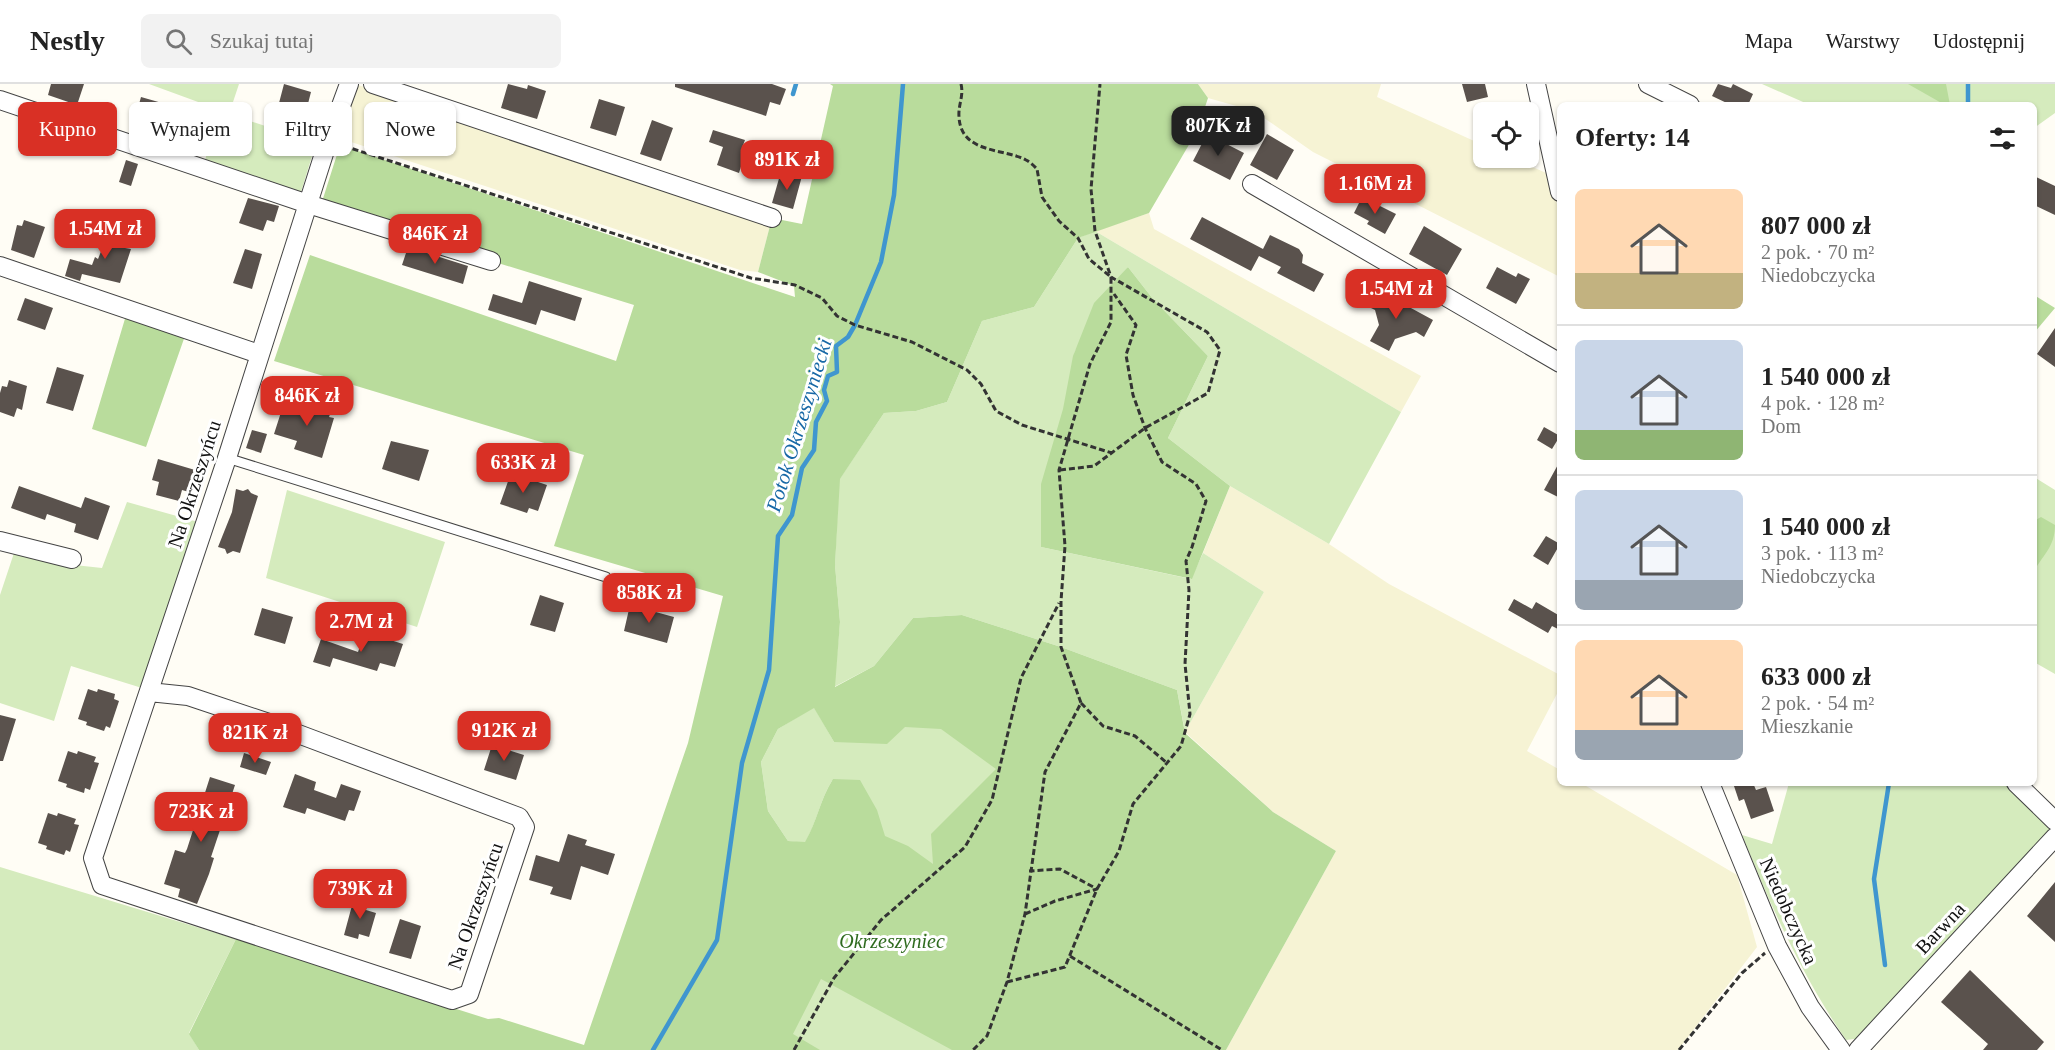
<!DOCTYPE html>
<html lang="pl">
<head>
<meta charset="utf-8">
<style>
  :root { --surface:#fff; --page:#f2f2f2; --text:#222; --muted:#767676; --line:#e0e0e0; --accent:#d93025 }
  body { margin:0; font-family:"Times New Roman",serif; background:var(--page); color:var(--text); height:100vh; display:flex; flex-direction:column; font-size:22px; white-space:nowrap }
  * { box-sizing:border-box; margin:0 }
  p { font-size:20px; color:var(--muted) }
  .icon { flex:none; width:33px; height:33px; fill:none; stroke:currentColor; stroke-width:2; stroke-linecap:round; stroke-linejoin:round }
  .map { position:relative; flex:1; overflow:hidden }
  .sheet { position:absolute; left:1557px; top:18px; width:480px; height:684px; display:flex; flex-direction:column; background:var(--surface); border-radius:9px; box-shadow:0 2px 4px #0004 }
  .sheet>* { flex:none }
  .hud { position:absolute; left:18px; top:18px; width:570px; height:54px; display:flex; gap:12px }
  .tools { position:absolute; left:1473px; top:18px; display:grid; gap:12px }
  .tools a { display:grid; place-items:center; width:66px; height:66px; border-radius:9px; background:var(--surface); box-shadow:0 2px 4px #0004; font-size:30px }
  .price { position:absolute; translate:-50% -51px; padding:0 14px; border-radius:12px; background:var(--accent); color:#fff; font-size:20px; line-height:39px; filter:drop-shadow(0 2px 3px #0008) }
  .price::after { content:''; position:absolute; left:50%; top:36px; width:18px; height:14px; margin-left:-9px; background:inherit; clip-path:polygon(0 0,100% 0,50% 100%) }
  .price.active { background:#222; color:#fff }
  ul { padding:0; list-style:none }
  li { display:flex; align-items:center; gap:18px; height:150px; padding:0 18px }
  li+li { border-top:2px solid var(--line) }
  li span { display:grid; place-items:center; flex:none; width:168px; height:120px; border-radius:9px; color:#555 }
  li>.icon { margin-inline-start:auto }
  span .icon { width:72px; height:72px; fill:#fffc; stroke-width:1 }
  li b { font-size:26px }
  h2 { display:flex; justify-content:space-between; align-items:center; height:72px; padding:0 18px; font-size:26px }
  .tag { padding:0 21px; border-radius:9px; background:var(--surface); box-shadow:0 2px 4px #0004; font-size:21px; line-height:54px }
  .tag.active { background:var(--accent); color:#fff }
  header { display:flex; align-items:center; gap:36px; box-sizing:border-box; height:84px; padding:0 30px; background:var(--surface); border-bottom:2px solid var(--line) }
  header strong { font-size:28px }
  nav { display:flex; gap:33px; margin-inline-start:auto; font-size:21px }
  .search { width:420px; height:54px; background:var(--page); display:flex; align-items:center; gap:15px; box-sizing:border-box; padding:0 21px; border-radius:9px; color:var(--muted); font-size:22px }
  .map>svg:first-child { display:block }
  .farmland { fill:#f6f3d4 }
  .green { fill:#d5ebbd }
  .forest { fill:#b9dc9c; fill-rule:evenodd }
  .lines { fill:none; stroke-linecap:round; stroke-linejoin:round }
  .stream { stroke:#3f96cf; stroke-width:4.5 }
  .building { fill:#5a524d }
  .lane-casing { stroke:#444; stroke-width:11 }
  .street-casing { stroke:#444; stroke-width:20 }
  .path { stroke:#333; stroke-width:3; stroke-dasharray:6 3; stroke-linecap:butt }
  .lane { stroke:#fff; stroke-width:9 }
  .street { stroke:#fff; stroke-width:18 }
  .labels { text-anchor:middle; dominant-baseline:central; stroke-width:6; stroke-linejoin:round; paint-order:stroke }
  .street-label { font-size:20px; fill:#111; stroke:#fff }
  .park-label { font-size:20px; font-style:italic; fill:#2f6b1f; stroke:#fff }
  .water-label { font-size:21px; font-style:italic; fill:#1768a6; stroke:#fff }
</style>
</head>
<body>
<header>
<strong>Nestly</strong>
<div class="search"><svg class="icon" aria-label="search" viewBox="0 0 24 24"><circle cx="10" cy="10" r="6"/><path d="M15 15l6 6"/></svg>Szukaj tutaj</div>
<nav><a>Mapa</a><a>Warstwy</a><a>Udostępnij</a></nav>
</header>
<div class="map">
<svg width="2055" height="966" viewBox="0 0 2055 966">
  <rect width="100%" height="100%" fill="#fffdf5"/>
  <!-- farmland -->
  <path class="farmland" d="M1198,0H1381L1377,13L1483,61L1484,74H1512L1553,92L1560,142V193L1313,68L1254,27L1208,14Z
    M358,1L772,134L758,188L740,186L339,54Z
    M1149,129L1154,145L1421,292L1401,328L1095,147Z
    M1230,402L1329,460L1389,500L1560,591V604L1527,667L1560,686V699H1581L1737,791L1757,863L1678,966H1226L1336,767L1273,728L1185,648L1264,508L1203,469Z"/>
  <!-- green -->
  <path class="green" d="M149,0H239L229,30L316,59L301,108L205,76L220,26Z
    M1762,0H2055V29L2034,44V21H1810Z
    M1095,147L1401,328L1329,460L1230,402L1168,354L1208,272L1153,215L1128,183L1075,267L1041,463L1191,495L1203,469L1264,508L1185,648L1177,606L1061,563L962,531L913,534L874,582L834,603L840,538L835,481L839,396L884,329L916,327L947,318L982,237L1034,223L1078,154Z
    M2034,393L2055,406V590L2034,578Z
    M287,406L445,458L417,543L266,494Z
    M127,418L198,438L142,604L71,582L54,637L0,619V511L14,469L56,479L102,484Z
    M887,587L1030,645L994,966H732L833,695C820,715 817,738 805,759L788,757L768,727L761,678L778,645L814,623L834,658Z
    M1789,699H2012L2055,743L1862,954L1846,956C1802,892 1771,823 1742,751L1772,760Z
    M0,783L236,855L189,949L199,966H0Z"/>
  <!-- forest -->
  <path class="forest" d="M830,0H1198L1208,14L1197,47L1149,129L1078,154L1034,223L982,237L947,318L916,327L884,329L840,395L835,481L840,538L835,603L874,582L913,534L962,531L1061,563L1177,606L1185,649L1273,728L1336,767L1226,966H952L821,895L793,950L820,966H199L189,950L236,855L488,935L499,934L584,961L688,659L723,512L554,462L584,371L274,277L310,171L616,277L634,221L320,124L340,61L795,213L794,202L758,188L772,134L802,140L833,2ZM814,624L834,658L887,660L905,643L941,645L996,685L931,750L933,780L908,762L885,752L877,726L860,696L833,695C820,715 817,738 805,758L788,757L768,727L761,678L778,645Z
    M1908,0H1946L1950,21H1945Z
    M1128,183L1153,215L1208,272L1168,354L1230,402L1192,495L1041,463V400L1063,325L1073,272L1094,219Z
    M2034,211L2055,224L2034,249Z
    M127,228L186,249L146,363L92,345Z
    M2041,433L2055,441C2055,462 2044,470 2034,487V437Z"/>
  <g class="lines">
    <!-- stream -->
    <path class="stream" d="M1968,0V21
      M793,10L796,0
      M1885,881L1874,795L1889,699
      M653,966L717,856L742,679L769,586L778,452L792,431L802,384L814,366L816,338L827,317L824,306L828,292L837,288L836,262L848,253L855,241L881,178L894,111L903,0"/>
  </g>
  <!-- building -->
  <path class="building" d="M51,0H84L77,21L48,11Z
    M284,0L311,8L301,47L284,43L289,22L279,19Z
    M508,0L527,5L528,1L546,7L537,35L501,24Z
    M675,0H772L786,5L780,21L770,18L766,32L675,3Z
    M1462,0H1485L1488,13L1467,18Z
    M1718,0L1731,4L1733,0L1753,10L1748,21H1731L1712,12Z
    M141,13L183,25L176,51L134,38Z
    M599,15L625,23L616,52L590,44Z
    M652,36L673,44L661,77L640,70Z
    M713,46L745,56L742,64L746,66L739,89L717,81L723,63L709,58Z
    M1207,50L1244,69L1230,96L1193,77Z
    M1267,50L1294,66L1277,96L1250,81Z
    M126,76L138,80L131,102L119,98Z
    M789,88L802,92L793,125L772,119L780,91L788,94Z
    M2034,92L2055,102V131L2034,121Z
    M1362,113L1396,130L1385,150L1367,140L1369,137L1354,129Z
    M248,114L279,122L274,138L267,136L263,147L239,139Z
    M1202,133L1263,165L1270,151L1299,165L1303,171L1302,179L1324,190L1314,208L1277,189L1281,183L1259,172L1251,187L1190,155Z
    M24,136L45,143L34,174L11,166L17,141L22,142Z
    M1424,142L1462,165L1447,191L1409,170Z
    M110,145L129,151L125,164L131,165L120,199L82,190L80,197L65,192L70,175L92,181L95,173L98,175Z
    M408,163L468,182L463,200L402,181Z
    M245,165L262,170L252,205L233,199Z
    M1497,183L1516,193L1518,189L1530,195L1516,220L1486,204Z
    M529,197L582,214L575,237L541,226L536,241L488,226L493,210L522,219Z
    M1376,205L1433,236L1424,253L1416,248L1395,255L1389,267L1370,257L1379,241L1375,226L1367,222Z
    M25,214L53,224L45,246L17,236Z
    M2055,244V283L2037,270Z
    M57,283L84,291L73,327L46,319Z
    M9,296L27,302L22,326L17,324L14,333L0,328V309L2,302L7,303Z
    M306,314L333,322L329,333L334,334L322,374L294,365L297,357L274,350L283,322L302,328Z
    M1544,343L1560,352L1552,365L1537,356Z
    M252,346L267,350L261,369L246,364Z
    M391,357L429,366L419,397L382,385Z
    M158,375L195,386L189,408L182,406L179,417L156,411L159,398L152,396Z
    M1560,377V414L1544,406Z
    M511,389L547,401L538,427L529,424L527,429L500,420Z
    M19,402L81,424L85,413L110,422L98,456L74,448L76,440L47,430L45,436L11,424Z
    M236,405L243,407L248,405L251,409L258,412L240,469L233,467L227,470L225,465L218,463L232,428Z
    M1546,452L1560,460L1548,481L1533,472Z
    M540,511L564,519L555,548L530,541Z
    M1514,515L1532,525L1536,518L1560,532V546L1552,542L1548,549L1508,526Z
    M630,521L674,533L667,559L624,547Z
    M262,524L293,533L285,560L254,551Z
    M365,548L403,560L395,583L380,579L377,587L333,574L330,583L313,578L321,555L358,568Z
    M88,605L97,608L98,605L115,610L114,615L119,617L110,644L106,642L104,647L86,641L87,638L78,635Z
    M0,631L16,635L3,677H0Z
    M492,661L524,671L516,696L484,686Z
    M68,667L77,670L78,667L96,673L94,678L99,679L90,706L85,704L84,709L66,703L67,700L58,697Z
    M244,669L271,678L266,691L240,683Z
    M295,690L316,698L314,706L336,714L341,700L361,707L354,727L349,726L345,737L307,724L305,730L283,723Z
    M210,693L235,701L211,773L214,774L209,790L197,820L178,813L180,805L164,800L175,766L185,769L187,765Z
    M1733,699H1753L1756,706L1766,703L1774,727L1751,735L1744,715L1739,717Z
    M48,729L57,732L58,729L76,735L74,740L79,741L70,768L66,766L64,771L46,765L47,762L38,759Z
    M568,750L587,756L585,761L615,770L608,791L581,782L571,816L550,810L553,803L529,796L536,771L559,778Z
    M2055,798V858L2027,832Z
    M354,814L368,818L366,826L376,829L369,853L359,850L358,855L344,851Z
    M400,835L421,842L411,875L389,869Z
    M1970,886L2044,958L2037,966H1983L1988,960L1941,918Z"/>
  <g class="lines">
    <!-- lane casing -->
    <g class="lane-casing">
      <path id="lane" d="M227,374L606,493"/>
    </g>
    <!-- street casing -->
    <g class="street-casing">
      <path id="street" d="M373,0L772,134
        M1536,0L1560,108
        M1648,0L1690,21
        M0,16L308,120L491,177
        M1252,100L1560,279
        M0,182L259,270
        M0,457L72,475
        M149,608L188,612L269,639L519,733L525,743L469,910L452,916L102,801L93,774L227,374L328,57L349,0
        M1710,699L1777,862L1810,923L1841,966
        M2016,699L2055,737
        M1858,966L2055,753"/>
    </g>
    <!-- path -->
    <path class="path" d="M961,0C964,12 958,21 959,33C961,70 1004,64 1026,76C1030,78 1034,82 1037,85L1042,113L1059,137L1078,154L1089,175L1111,193V238L1090,280L1059,386L1065,462L1061,517V563L1081,619L1045,688L1025,830L1007,898L987,952L973,966
      M344,62L751,194L795,201L822,214L837,232L855,241L912,258L967,286L981,300L996,327L1022,341L1112,369
      M1060,386L1094,382L1145,344L1208,309L1220,266L1207,248L1111,193L1095,147L1091,105L1100,0
      M1081,619L1103,642L1135,652L1167,679
      M1025,830L1055,817L1097,805L1060,785L1029,787
      M1070,872L1222,966
      M1007,898L1065,883L1097,805L1119,767L1133,720L1181,662L1190,630L1185,580L1189,506L1186,477L1192,463L1206,417L1196,400L1162,378L1145,344L1133,311L1126,271L1136,241L1114,210
      M794,966L834,894L881,836L965,763L992,716L1021,594L1059,519
      M1679,966L1742,889L1765,869"/>
    <!-- lane -->
    <use href="#lane" class="lane"/>
    <!-- street -->
    <use href="#street" class="street"/>
  </g>
  <g class="labels">
    <!-- street labels -->
    <g class="street-label">
      <text transform="translate(194 400) rotate(-72)">Na Okrzeszyńcu</text>
      <text transform="translate(475 822) rotate(-71)">Na Okrzeszyńcu</text>
      <text transform="translate(1789 827) rotate(66)">Niedobczycka</text>
      <text transform="translate(1940 844) rotate(-47)">Barwna</text>
    </g>
    <!-- park labels -->
    <g class="park-label">
      <text x="892" y="857">Okrzeszyniec</text>
    </g>
    <!-- water labels -->
    <g class="water-label">
      <text transform="translate(799 341) rotate(-73)">Potok Okrzeszyniecki</text>
    </g>
  </g>
</svg>
<div class="tools">
<a><svg class="icon" aria-label="locate" viewBox="0 0 24 24"><circle cx="12" cy="12" r="6"/><path d="M12 2v4M12 18v4M2 12h4M18 12h4"/></svg></a>
</div>
<b class="price active" style="left:1218px;top:73px">807K zł</b>
<b class="price" style="left:787px;top:107px">891K zł</b>
<b class="price" style="left:1375px;top:131px">1.16M zł</b>
<b class="price" style="left:105px;top:176px">1.54M zł</b>
<b class="price" style="left:435px;top:181px">846K zł</b>
<b class="price" style="left:1396px;top:236px">1.54M zł</b>
<b class="price" style="left:307px;top:343px">846K zł</b>
<b class="price" style="left:523px;top:410px">633K zł</b>
<b class="price" style="left:649px;top:540px">858K zł</b>
<b class="price" style="left:361px;top:569px">2.7M zł</b>
<b class="price" style="left:504px;top:678px">912K zł</b>
<b class="price" style="left:255px;top:680px">821K zł</b>
<b class="price" style="left:201px;top:759px">723K zł</b>
<b class="price" style="left:360px;top:836px">739K zł</b>
<div class="hud">
<a class="tag active">Kupno</a>
<a class="tag">Wynajem</a>
<a class="tag">Filtry</a>
<a class="tag">Nowe</a>
</div>
<section class="sheet">
<h2>Oferty: 14<svg class="icon" aria-label="filters" viewBox="0 0 24 24"><path d="M4 7h16M4 17h16"/><circle cx="9" cy="7" r="2"/><circle cx="15" cy="17" r="2"/></svg></h2>
<ul>
<li><span style="background:linear-gradient(#ffd9b3 70%,#c2b280 0)"><svg class="icon" aria-label="home" viewBox="0 0 24 24"><path d="M3 11l9-7 9 7M6 9v11h12V9"/></svg></span><div><b>807 000 zł</b><p>2 pok. · 70 m²</p><p>Niedobczycka</p></div></li>
<li><span style="background:linear-gradient(#c9d6e8 75%,#8fb573 0)"><svg class="icon" aria-label="home" viewBox="0 0 24 24"><path d="M3 11l9-7 9 7M6 9v11h12V9"/></svg></span><div><b>1 540 000 zł</b><p>4 pok. · 128 m²</p><p>Dom</p></div></li>
<li><span style="background:linear-gradient(#c9d6e8 75%,#9aa5b1 0)"><svg class="icon" aria-label="home" viewBox="0 0 24 24"><path d="M3 11l9-7 9 7M6 9v11h12V9"/></svg></span><div><b>1 540 000 zł</b><p>3 pok. · 113 m²</p><p>Niedobczycka</p></div></li>
<li><span style="background:linear-gradient(#ffd9b3 75%,#9aa5b1 0)"><svg class="icon" aria-label="home" viewBox="0 0 24 24"><path d="M3 11l9-7 9 7M6 9v11h12V9"/></svg></span><div><b>633 000 zł</b><p>2 pok. · 54 m²</p><p>Mieszkanie</p></div></li>
</ul>
</section>
</div>
</body>
</html>
